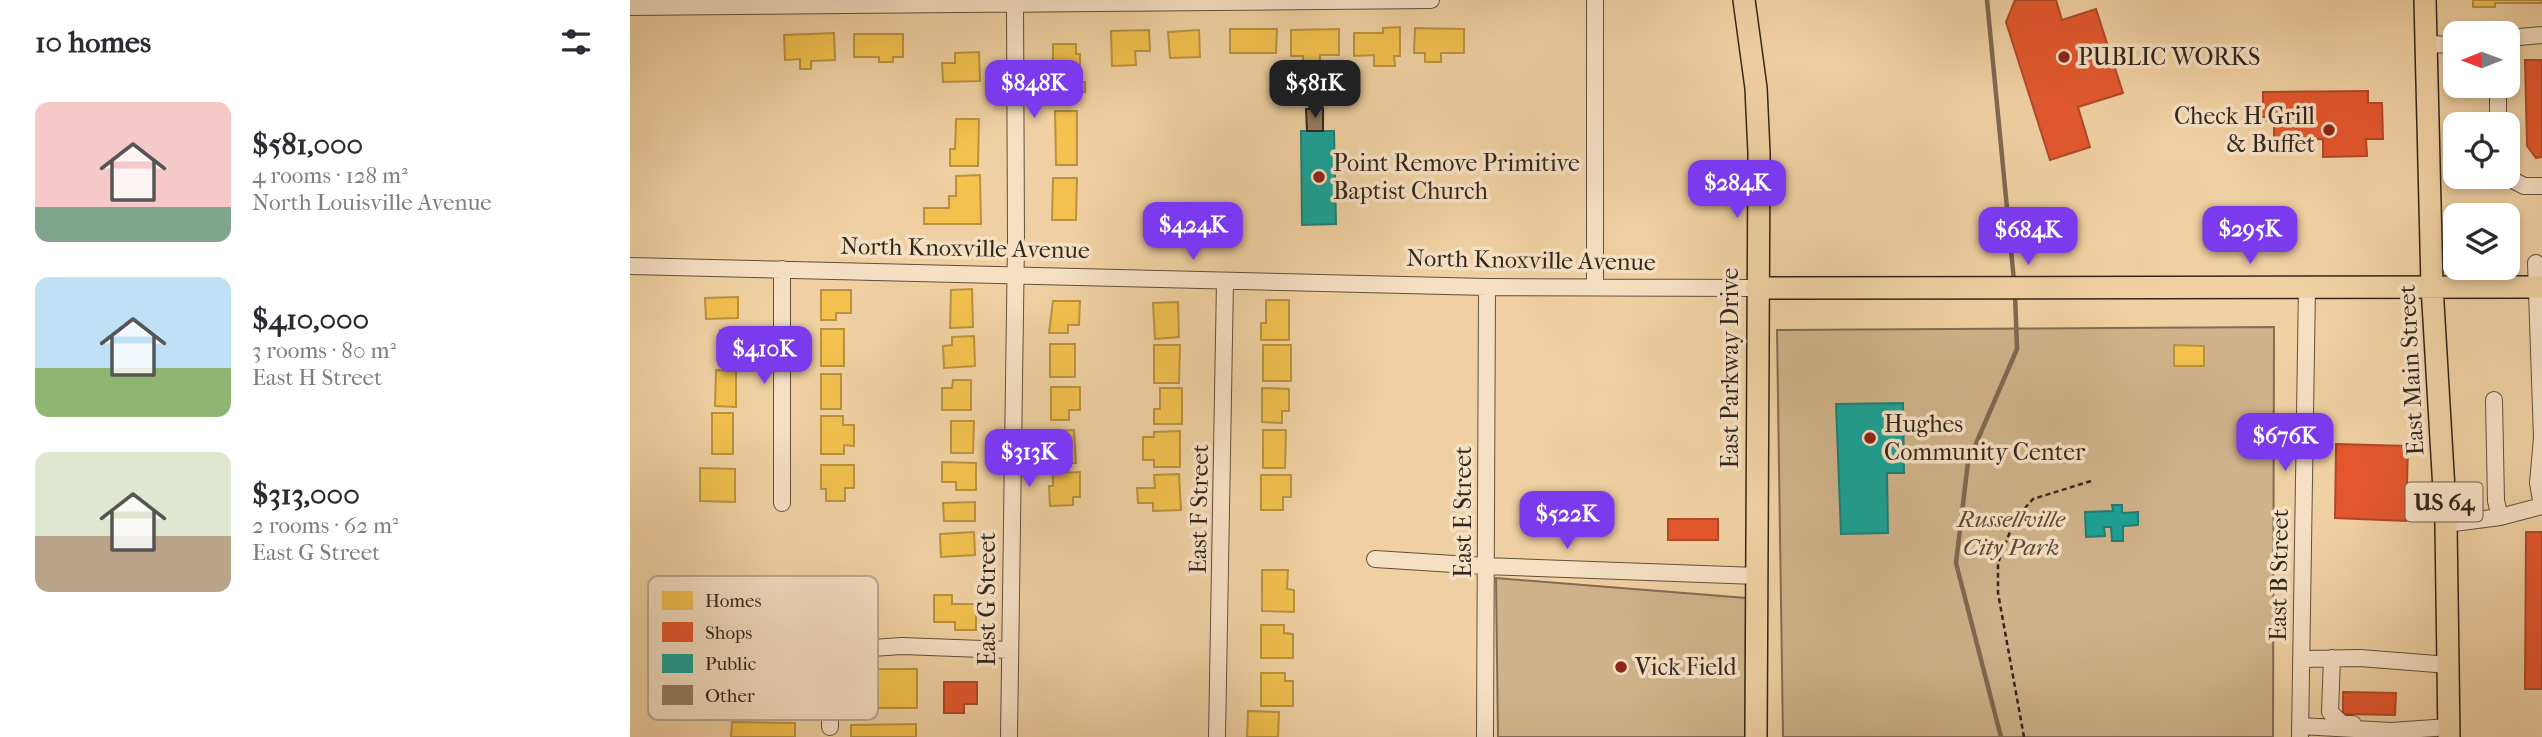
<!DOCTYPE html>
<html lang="en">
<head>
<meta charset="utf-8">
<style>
  :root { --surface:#fff; --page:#f2f2f3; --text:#2b2b33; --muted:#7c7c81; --accent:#7c3aed }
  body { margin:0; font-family:"IM FELL French Canon",serif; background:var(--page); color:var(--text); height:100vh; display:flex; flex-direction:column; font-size:26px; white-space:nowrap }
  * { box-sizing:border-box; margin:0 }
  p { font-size:23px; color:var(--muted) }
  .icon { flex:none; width:38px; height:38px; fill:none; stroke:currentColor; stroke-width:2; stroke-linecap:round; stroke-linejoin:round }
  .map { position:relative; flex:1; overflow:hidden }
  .details { display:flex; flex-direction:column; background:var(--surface); width:630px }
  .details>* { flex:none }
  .needle { width:46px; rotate:269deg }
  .tools { position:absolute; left:1813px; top:21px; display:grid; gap:14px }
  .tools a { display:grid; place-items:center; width:77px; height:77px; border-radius:14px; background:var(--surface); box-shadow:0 4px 10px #0003; font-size:35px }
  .price { position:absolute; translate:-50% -60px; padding:0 16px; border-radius:14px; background:var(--accent); color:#fff; font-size:23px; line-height:46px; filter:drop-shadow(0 2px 4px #0008) }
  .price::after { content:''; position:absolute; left:50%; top:42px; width:21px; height:16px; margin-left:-10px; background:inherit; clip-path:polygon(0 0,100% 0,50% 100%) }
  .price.current { background:#222; color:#fff }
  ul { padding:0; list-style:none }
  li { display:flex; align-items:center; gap:21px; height:175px; padding:0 35px }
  li span { display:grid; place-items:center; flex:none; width:196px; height:140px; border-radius:14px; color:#555 }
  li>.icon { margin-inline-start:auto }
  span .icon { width:84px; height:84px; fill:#fffc; stroke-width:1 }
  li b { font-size:30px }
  h2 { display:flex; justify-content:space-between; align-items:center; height:84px; padding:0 35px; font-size:30px }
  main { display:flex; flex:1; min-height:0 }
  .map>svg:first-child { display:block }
  .green { fill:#d0b38b; stroke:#826c54; stroke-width:2 }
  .homes { fill:#f2c14e; stroke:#b9923f; stroke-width:2 }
  .shops { fill:#e4572e; stroke:#af4829; stroke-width:2 }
  .public { fill:#17a398; stroke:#1f7e73; stroke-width:2 }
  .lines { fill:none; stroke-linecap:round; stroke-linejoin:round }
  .stream { stroke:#7e6951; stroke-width:4.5 }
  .building { fill:#957e62; stroke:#33261c; stroke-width:2 }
  .minor-casing { stroke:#62503e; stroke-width:18 }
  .major-casing { stroke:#33261c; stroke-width:24 }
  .path { stroke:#33261c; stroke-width:2.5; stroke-dasharray:5 3.5; stroke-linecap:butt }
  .minor { stroke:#f5e0c3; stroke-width:16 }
  .major { stroke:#f0d0a2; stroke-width:21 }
  .poi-dot { fill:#8f2418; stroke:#f5e0c3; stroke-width:2.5 }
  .labels { text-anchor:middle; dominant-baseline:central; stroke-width:7; stroke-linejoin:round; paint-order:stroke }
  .shield { fill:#f5e0c3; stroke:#6d5e4e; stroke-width:2 }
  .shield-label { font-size:23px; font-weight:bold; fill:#33261c }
  .poi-label { font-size:24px; fill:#33261c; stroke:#f5e0c3; text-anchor:start }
  .street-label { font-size:24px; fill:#33261c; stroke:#f5e0c3 }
  .park-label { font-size:24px; font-style:italic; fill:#5a4938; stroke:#f5e0c3 }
  .key { fill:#f5e0c3; stroke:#bba891; stroke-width:2 }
  .key-label { font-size:19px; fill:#33261c }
</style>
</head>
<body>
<main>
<section class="details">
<h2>10 homes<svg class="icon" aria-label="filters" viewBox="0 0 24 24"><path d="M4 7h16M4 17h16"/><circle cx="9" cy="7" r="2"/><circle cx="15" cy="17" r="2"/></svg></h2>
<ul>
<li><span style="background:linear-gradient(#f6c9c9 75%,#7fa58c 0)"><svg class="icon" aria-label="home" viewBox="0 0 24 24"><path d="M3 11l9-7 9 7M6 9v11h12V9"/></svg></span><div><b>$581,000</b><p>4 rooms · 128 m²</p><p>North Louisville Avenue</p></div></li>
<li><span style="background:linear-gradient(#bfe0f5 65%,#8fb573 0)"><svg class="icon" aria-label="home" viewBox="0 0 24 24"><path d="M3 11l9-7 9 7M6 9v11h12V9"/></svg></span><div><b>$410,000</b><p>3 rooms · 80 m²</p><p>East H Street</p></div></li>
<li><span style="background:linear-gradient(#dfe7d0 60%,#b9a48a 0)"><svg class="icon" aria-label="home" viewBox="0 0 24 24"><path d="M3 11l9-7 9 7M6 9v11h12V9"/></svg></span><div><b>$313,000</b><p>2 rooms · 62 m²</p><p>East G Street</p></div></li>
</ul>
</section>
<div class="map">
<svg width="1912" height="737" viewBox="0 0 1912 737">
  <rect width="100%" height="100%" fill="#f0d0a2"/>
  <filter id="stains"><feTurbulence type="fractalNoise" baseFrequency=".00286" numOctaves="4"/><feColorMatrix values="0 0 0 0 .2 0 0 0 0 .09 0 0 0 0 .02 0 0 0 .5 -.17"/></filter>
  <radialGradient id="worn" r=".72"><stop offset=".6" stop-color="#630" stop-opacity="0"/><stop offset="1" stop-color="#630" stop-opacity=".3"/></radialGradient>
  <!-- green -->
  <path class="green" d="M1644,327L1643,737H1153L1147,330Z
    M866,578L1116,598L1115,737H868Z"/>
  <!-- homes -->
  <path class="homes" d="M1843,0H1912V3H1865V7H1843Z
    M770,27V56H764L765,66H744V55L724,56V33H753V28Z
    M785,28L834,29V53H811V62H795V53H784Z
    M600,29H647L646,53H600Z
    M709,29V55H690V66H673V56H661V30Z
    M519,30L520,51H505L506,65L482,66L481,31Z
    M569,30L570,57L540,58L538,32Z
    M204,33L205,60L181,61V69H170V59L155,60L154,35Z
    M224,34H273V57H263V62H249V57H224Z
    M423,44H446V54H450V82H455V92H423Z
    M349,52L350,81L313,82L312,63H325V53Z
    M425,111H447V165H426Z
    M326,119H349L348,166H320V149H325Z
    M350,175L351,224H294V208H319V196H326V176Z
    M423,178H447L446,220H422Z
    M342,289L343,327L320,328L321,290Z
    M191,290H221V313H206V320H191Z
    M108,297V318L76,319L75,298Z
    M636,300H659V340H631V323H636Z
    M423,301H450L449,325H438V333H419Z
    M548,302L549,337L525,339L523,303Z
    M191,329H214V366H191Z
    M90,330H111V363H89Z
    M344,336L345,366L314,368L313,346L322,345V337Z
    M420,344H445V377H420Z
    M524,345H550L549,383H524Z
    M633,345H661V381H633Z
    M1544,345L1574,346V366H1544Z
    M86,370L106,371V407L85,406Z
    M191,374H211V409H191Z
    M323,380H341V410H312V388H322Z
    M421,387H450V410H439V420H421Z
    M530,388H552V424H524V409H530Z
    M632,388L659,389V411H652V423L632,422Z
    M82,413H103V454H82Z
    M191,416H213V425H224V446L214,445V454H191Z
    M321,421H344L343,453H321Z
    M444,430L446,463H421L420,431Z
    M633,430H656L655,468H633Z
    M550,431V467H524V460H513V437H524V432Z
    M312,462L346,463V490H326V482H312Z
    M191,465H224V488H215V501H196V489H191Z
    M70,468L105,469V502L70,501Z
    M450,472V497H443V505L420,506L419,486H423V473Z
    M549,474L551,510L523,511V503H508L507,488H525L524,475Z
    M631,475H661V497H653V510H631Z
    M345,502V521H314L313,503Z
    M344,532L345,555L311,557L310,534Z
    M632,570H658L657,589L664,590V612L632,611Z
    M304,595H322V604H346V630H325V622H304Z
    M631,625H654V633L663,634V658H631Z
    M222,669H287V708H222Z
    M631,673H655V681H663V706H631Z
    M618,711L649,712L648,737H617Z
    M102,722L165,723V737H101Z
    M286,724V737H221V725Z"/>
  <!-- shops -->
  <path class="shops" d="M1385,0H1426L1432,20L1466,9L1493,93L1448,107L1460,147L1420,160L1376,22Z
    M1895,60H1912V157L1906,158L1897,146Z
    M1738,91V103H1752L1753,139H1736L1737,156L1693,157V139L1644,140V121H1637V117H1627V105L1633,104V92Z
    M1706,444L1778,446L1776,521L1705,518Z
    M1038,519H1088V540H1038Z
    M1896,532H1912V689H1895Z
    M314,682H347V704H334V713H314Z
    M1713,692L1766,693L1765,715L1713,714Z"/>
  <!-- public -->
  <path class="public" d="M671,131H704L706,224L672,225Z
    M1273,403L1274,473H1257L1258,533L1211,534L1206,404Z
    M1482,505H1492V513L1508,512V525L1493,526V541H1482L1481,527H1474L1475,536L1456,537L1455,512L1483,511Z"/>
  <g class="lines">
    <!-- stream -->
    <path class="stream" d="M1357,0L1384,281
      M1371,737L1326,563L1338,462L1387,349L1385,293"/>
  </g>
  <!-- building -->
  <path class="building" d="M693,108V131H677L676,109Z"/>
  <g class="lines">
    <!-- minor casing -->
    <g class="minor-casing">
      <path id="minor" d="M965,0V287
        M0,7L801,0
        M1878,38L1912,35
        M1796,44L1825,45
        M1868,86V124
        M1877,177L1894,186H1912
        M1906,263L1912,438L1908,483L1912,506
        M0,266L857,287L1126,288
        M1864,400L1866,501L1870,517
        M152,503V269
        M1816,524L1870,517L1912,506
        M745,559L855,566L1127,576
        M1702,658L1700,712L1712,724H1723
        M1671,659L1730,658L1819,665
        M1670,726L1761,731L1819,727
        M200,727V668L211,650L272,646L379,650
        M379,737L386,241L385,0
        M587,737L595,281
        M855,737L857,287
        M1670,737L1677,287"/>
    </g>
    <!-- major casing -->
    <g class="major-casing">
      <path id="major" d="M1114,0L1126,88L1129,153L1126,737
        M1795,0L1802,286L1816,524L1819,737
        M1126,288L1912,287"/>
    </g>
    <!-- path -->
    <path class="path" d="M1394,737L1368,593V563L1385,519L1403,499L1461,481"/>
    <!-- minor -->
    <use href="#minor" class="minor"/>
    <!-- major -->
    <use href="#major" class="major"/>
  </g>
  <!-- markers -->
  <g class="poi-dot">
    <circle cx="1434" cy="57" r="7"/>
    <circle cx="1699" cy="130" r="7"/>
    <circle cx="689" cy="177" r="7"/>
    <circle cx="1240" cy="438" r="7"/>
    <circle cx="991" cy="667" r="7"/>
  </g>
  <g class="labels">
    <!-- shield labels -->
    <rect class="shield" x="1775.5" y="482.5" width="77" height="39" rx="5"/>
    <g class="shield-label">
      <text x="1814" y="502">US 64</text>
    </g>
    <!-- poi labels -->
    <g class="poi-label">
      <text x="1448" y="57">PUBLIC WORKS</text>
      <text x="1685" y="116" text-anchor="end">Check H Grill<tspan x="1685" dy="28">&amp; Buffet</tspan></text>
      <text x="703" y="163">Point Remove Primitive<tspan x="703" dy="28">Baptist Church</tspan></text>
      <text x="1254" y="424">Hughes<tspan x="1254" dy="28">Community Center</tspan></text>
      <text x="1005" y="667">Vick Field</text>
    </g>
    <!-- street labels -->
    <g class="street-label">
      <text transform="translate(335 248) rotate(1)">North Knoxville Avenue</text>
      <text transform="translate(901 260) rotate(1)">North Knoxville Avenue</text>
      <text transform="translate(1100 368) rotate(-90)">East Parkway Drive</text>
      <text transform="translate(1781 370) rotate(-93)">East Main Street</text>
      <text transform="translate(569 509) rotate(-89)">East F Street</text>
      <text transform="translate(833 512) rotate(-90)">East E Street</text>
      <text transform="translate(1649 575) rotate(-89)">East B Street</text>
      <text transform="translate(357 599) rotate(-90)">East G Street</text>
    </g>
    <!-- park labels -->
    <g class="park-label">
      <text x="1381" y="519">Russellville<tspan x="1381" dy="28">City Park</tspan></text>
    </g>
  </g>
  <!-- legend -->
  <rect x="18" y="576" width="230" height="144" rx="10" class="key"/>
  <rect x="32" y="591" width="31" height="19" fill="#f2c14e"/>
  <rect x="32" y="622" width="31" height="20" fill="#e4572e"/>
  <rect x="32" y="654" width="31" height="19" fill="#17a398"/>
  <rect x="32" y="685" width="31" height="20" fill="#957e62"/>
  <g class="key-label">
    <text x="75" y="607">Homes</text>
    <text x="75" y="639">Shops</text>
    <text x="75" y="670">Public</text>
    <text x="75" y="702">Other</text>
  </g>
  <rect width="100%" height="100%" filter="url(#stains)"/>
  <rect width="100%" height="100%" fill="url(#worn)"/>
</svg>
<div class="tools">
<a><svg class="needle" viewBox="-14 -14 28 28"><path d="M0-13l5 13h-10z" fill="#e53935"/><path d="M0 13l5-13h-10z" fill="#7c7c81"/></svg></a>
<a><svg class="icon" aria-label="locate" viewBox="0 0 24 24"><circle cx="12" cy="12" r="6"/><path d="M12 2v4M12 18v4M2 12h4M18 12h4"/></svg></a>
<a><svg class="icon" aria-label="layers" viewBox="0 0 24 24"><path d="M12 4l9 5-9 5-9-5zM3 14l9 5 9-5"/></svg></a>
</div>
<b class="price" style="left:404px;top:120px">$848K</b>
<b class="price current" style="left:685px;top:120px">$581K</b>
<b class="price" style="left:1107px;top:220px">$284K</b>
<b class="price" style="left:563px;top:262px">$424K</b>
<b class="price" style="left:1620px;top:266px">$295K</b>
<b class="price" style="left:1398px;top:267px">$684K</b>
<b class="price" style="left:134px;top:386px">$410K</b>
<b class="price" style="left:1655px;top:473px">$676K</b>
<b class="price" style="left:399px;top:489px">$313K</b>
<b class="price" style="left:937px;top:551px">$522K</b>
</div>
</main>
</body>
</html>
